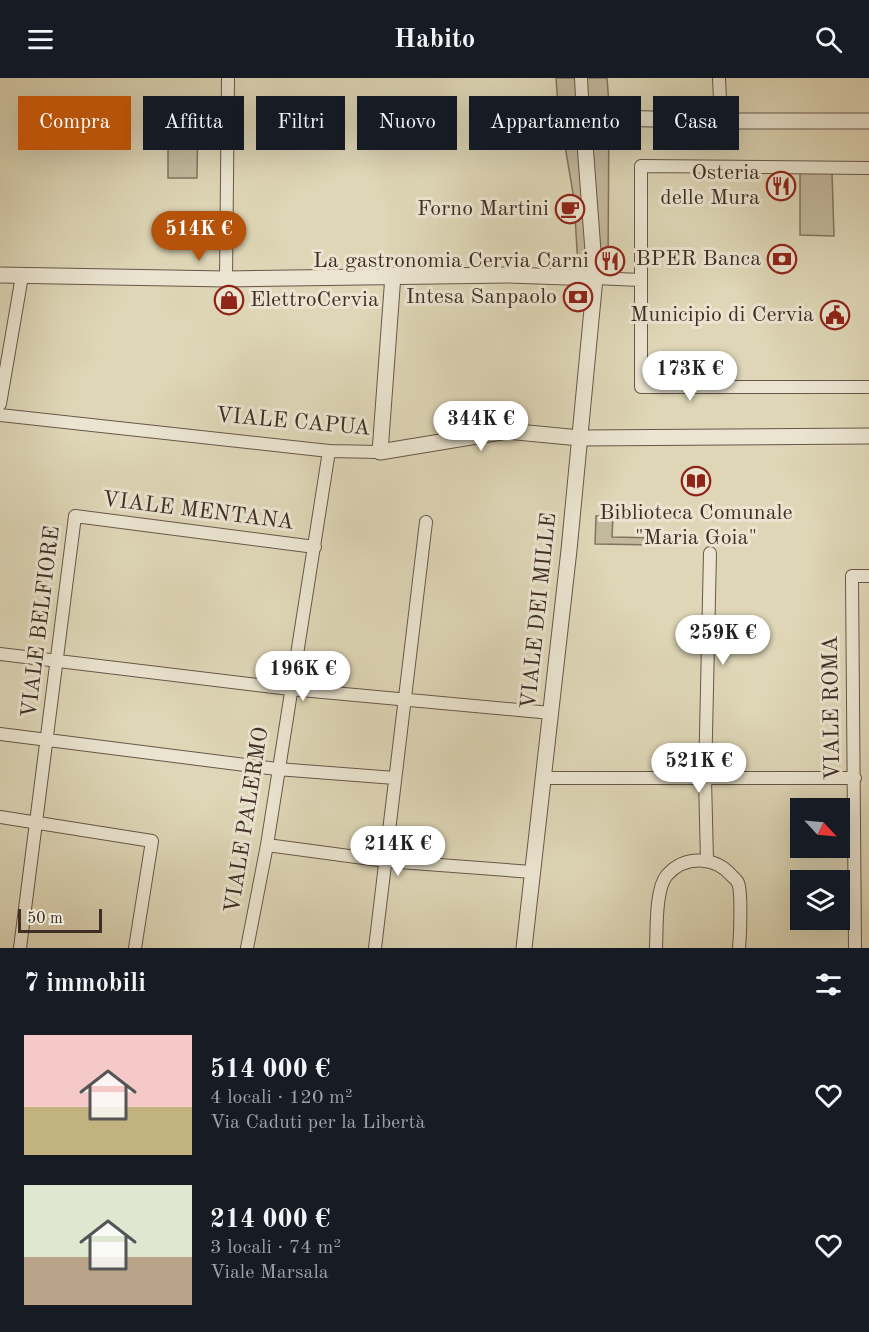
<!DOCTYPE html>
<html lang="it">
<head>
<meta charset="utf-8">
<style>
  :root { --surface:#171b24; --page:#20242c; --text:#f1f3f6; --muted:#9ea1a6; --accent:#b45309 }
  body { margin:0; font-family:"Old Standard TT",serif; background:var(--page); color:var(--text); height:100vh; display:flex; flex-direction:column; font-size:22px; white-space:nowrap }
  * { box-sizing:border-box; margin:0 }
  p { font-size:20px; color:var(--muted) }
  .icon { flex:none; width:33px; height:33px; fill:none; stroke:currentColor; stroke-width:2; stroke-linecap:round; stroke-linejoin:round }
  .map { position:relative; height:870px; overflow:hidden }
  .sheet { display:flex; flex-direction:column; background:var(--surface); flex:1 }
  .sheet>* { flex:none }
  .hud { position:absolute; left:18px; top:18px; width:834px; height:54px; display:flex; gap:12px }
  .needle { width:39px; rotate:116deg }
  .controls { position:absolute; left:790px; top:720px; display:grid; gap:12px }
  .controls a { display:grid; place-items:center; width:60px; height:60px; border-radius:0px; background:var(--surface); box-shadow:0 6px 24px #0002; font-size:30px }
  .scale { position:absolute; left:18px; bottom:15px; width:84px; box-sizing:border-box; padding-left:6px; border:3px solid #402d25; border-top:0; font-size:16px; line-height:21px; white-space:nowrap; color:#402d25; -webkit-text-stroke:4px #eae4d0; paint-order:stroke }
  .price { position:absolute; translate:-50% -51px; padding:0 14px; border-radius:21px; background:#fff; color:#222; font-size:20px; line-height:39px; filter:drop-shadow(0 2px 3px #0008) }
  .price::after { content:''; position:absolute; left:50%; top:36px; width:18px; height:14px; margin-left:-9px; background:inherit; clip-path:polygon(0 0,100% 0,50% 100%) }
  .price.active { background:var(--accent); color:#fff }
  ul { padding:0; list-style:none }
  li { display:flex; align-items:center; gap:18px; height:150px; padding:0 24px }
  li span { display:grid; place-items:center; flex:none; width:168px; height:120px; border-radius:0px; color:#555 }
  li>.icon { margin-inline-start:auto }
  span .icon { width:72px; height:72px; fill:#fffc; stroke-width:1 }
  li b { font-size:26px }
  h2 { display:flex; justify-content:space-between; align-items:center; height:72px; padding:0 24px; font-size:26px }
  .chip { padding:0 21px; border-radius:0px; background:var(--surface); box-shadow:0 6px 24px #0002; font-size:21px; line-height:54px }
  .chip.active { background:var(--accent); color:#fff }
  header { display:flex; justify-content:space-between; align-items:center; height:78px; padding:0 24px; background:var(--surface); font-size:27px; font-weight:700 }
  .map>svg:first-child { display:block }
  .green { fill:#c3b99d; stroke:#827361; stroke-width:1.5 }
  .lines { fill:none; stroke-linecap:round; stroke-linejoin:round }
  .minor-casing { stroke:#685749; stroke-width:14 }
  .tertiary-casing { stroke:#685749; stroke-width:17 }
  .minor { stroke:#eae4d0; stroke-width:12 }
  .tertiary { stroke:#eae4d0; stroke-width:15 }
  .labels { text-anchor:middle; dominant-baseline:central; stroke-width:6; stroke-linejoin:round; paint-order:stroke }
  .poi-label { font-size:22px; fill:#402d25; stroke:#eae4d0; text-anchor:end }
  .street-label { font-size:22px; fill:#402d25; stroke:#eae4d0 }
</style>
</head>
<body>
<header><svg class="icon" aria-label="menu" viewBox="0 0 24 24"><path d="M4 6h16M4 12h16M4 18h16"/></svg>Habito<svg class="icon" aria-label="search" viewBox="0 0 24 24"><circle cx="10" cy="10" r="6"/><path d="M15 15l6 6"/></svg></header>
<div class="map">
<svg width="869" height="870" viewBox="0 0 869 870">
  <rect width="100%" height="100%" fill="#ded6b6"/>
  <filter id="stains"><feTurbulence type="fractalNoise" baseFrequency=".00333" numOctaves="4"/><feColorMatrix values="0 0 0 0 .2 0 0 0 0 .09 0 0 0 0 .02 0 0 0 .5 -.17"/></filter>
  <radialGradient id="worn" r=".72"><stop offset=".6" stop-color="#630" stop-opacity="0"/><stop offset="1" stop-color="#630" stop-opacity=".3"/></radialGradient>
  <!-- green -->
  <path class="green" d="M556,0H607L609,26L608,195L578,189L574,121L558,27Z
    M168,33H198L197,100H168Z
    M800,95H832L834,158L800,157Z
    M596,438H613L612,459L659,460V467L595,466Z"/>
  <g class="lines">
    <!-- minor casing -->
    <g class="minor-casing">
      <path id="minor" d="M581,0L583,39
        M719,0L721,43
        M869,90L641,88V309H869
        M595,200L640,202
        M226,201L228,0
        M0,326L22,198
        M0,337L329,373L380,374
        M0,576L290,611L551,635
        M0,656L277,691L395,700
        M544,700H855
        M0,739L152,763L135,870
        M267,767L386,783L532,794
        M707,782L705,701L710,475
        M20,870L75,438L315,469
        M247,870L267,767L329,373
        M375,870L426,444
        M656,870C657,852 655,811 667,797C685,777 715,778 732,798C734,800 737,802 738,805C742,813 740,859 739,870
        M855,870L852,498H869"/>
    </g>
    <!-- tertiary casing -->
    <g class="tertiary-casing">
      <path id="tertiary" d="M0,197L226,201L508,197L595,200
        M393,197L380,374L507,353L580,360L869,358
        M524,870L569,472L595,200L583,39L721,43H869"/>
    </g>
    <!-- minor -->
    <use href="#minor" class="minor"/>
    <!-- tertiary -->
    <use href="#tertiary" class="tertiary"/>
  </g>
  <!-- icons -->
  <defs>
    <g id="restaurant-ring" transform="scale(1.5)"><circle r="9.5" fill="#eae4d0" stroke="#8f2418" stroke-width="1.5"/><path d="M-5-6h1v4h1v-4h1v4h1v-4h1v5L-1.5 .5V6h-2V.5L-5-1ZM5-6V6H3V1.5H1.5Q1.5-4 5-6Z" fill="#8f2418"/></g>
    <g id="cafe-ring" transform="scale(1.5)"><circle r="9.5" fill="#eae4d0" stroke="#8f2418" stroke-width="1.5"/><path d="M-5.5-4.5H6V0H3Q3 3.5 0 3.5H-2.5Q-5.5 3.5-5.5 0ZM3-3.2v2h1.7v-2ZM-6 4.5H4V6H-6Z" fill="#8f2418"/></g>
    <g id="bank-ring" transform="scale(1.5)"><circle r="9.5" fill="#eae4d0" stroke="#8f2418" stroke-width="1.5"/><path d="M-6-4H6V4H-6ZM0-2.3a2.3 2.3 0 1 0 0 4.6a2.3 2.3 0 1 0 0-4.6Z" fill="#8f2418"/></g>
    <g id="shop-ring" transform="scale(1.5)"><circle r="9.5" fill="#eae4d0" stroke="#8f2418" stroke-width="1.5"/><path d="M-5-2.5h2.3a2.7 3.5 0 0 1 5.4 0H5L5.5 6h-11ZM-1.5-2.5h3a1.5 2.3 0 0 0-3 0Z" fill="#8f2418"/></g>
    <g id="civic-ring" transform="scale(1.5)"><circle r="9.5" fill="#eae4d0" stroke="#8f2418" stroke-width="1.5"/><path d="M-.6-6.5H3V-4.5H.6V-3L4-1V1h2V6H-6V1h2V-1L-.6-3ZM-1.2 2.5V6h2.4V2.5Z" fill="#8f2418"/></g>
    <g id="library-ring" transform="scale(1.5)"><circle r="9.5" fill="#eae4d0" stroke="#8f2418" stroke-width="1.5"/><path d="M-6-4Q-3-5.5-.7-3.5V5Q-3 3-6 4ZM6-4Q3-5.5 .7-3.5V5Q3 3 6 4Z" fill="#8f2418"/></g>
  </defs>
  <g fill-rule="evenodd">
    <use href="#restaurant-ring" x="781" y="108"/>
    <use href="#cafe-ring" x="570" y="131"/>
    <use href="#bank-ring" x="782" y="181"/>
    <use href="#restaurant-ring" x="610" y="183"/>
    <use href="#bank-ring" x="578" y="219"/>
    <use href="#shop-ring" x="229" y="222"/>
    <use href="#civic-ring" x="835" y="237"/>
    <use href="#library-ring" x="696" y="403"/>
  </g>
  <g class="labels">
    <!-- poi labels -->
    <g class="poi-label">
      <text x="760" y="95">Osteria<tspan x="760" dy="25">delle Mura</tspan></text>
      <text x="549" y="131">Forno Martini</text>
      <text x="761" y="181">BPER Banca</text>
      <text x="589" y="183">La gastronomia Cervia Carni</text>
      <text x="557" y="219">Intesa Sanpaolo</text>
      <text x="250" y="222" text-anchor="start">ElettroCervia</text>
      <text x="814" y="237">Municipio di Cervia</text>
      <text x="696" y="435" text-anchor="middle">Biblioteca Comunale<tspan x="696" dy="25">"Maria Goia"</tspan></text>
    </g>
    <!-- street labels -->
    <g class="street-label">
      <text transform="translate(293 344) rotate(5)">VIALE CAPUA</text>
      <text transform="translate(198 433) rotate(7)">VIALE MENTANA</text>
      <text transform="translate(539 533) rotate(-84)">VIALE DEI MILLE</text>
      <text transform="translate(41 544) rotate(-83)">VIALE BELFIORE</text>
      <text transform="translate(832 630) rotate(-91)">VIALE ROMA</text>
      <text transform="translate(247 742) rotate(-81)">VIALE PALERMO</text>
    </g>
  </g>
  <rect width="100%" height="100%" filter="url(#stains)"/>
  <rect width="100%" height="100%" fill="url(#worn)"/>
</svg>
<div class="controls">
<a><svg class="needle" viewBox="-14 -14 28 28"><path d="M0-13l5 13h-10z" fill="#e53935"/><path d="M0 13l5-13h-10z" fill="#9ea1a6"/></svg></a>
<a><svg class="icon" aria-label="layers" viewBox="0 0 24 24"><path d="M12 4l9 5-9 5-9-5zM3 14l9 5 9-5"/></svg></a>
</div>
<div class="scale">50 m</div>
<b class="price active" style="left:199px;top:184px">514K €</b>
<b class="price" style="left:690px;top:324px">173K €</b>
<b class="price" style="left:481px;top:374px">344K €</b>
<b class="price" style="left:723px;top:588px">259K €</b>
<b class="price" style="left:303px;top:624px">196K €</b>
<b class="price" style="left:699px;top:716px">521K €</b>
<b class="price" style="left:398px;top:799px">214K €</b>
<div class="hud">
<a class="chip active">Compra</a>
<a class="chip">Affitta</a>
<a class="chip">Filtri</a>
<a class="chip">Nuovo</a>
<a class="chip">Appartamento</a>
<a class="chip">Casa</a>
</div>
</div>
<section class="sheet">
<h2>7 immobili<svg class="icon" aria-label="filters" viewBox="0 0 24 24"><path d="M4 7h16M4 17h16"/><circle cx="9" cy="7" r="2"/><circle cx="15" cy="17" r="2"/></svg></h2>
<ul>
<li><span style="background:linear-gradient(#f6c9c9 60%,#c2b280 0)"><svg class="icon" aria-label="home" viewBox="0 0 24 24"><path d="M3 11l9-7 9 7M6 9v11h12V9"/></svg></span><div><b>514 000 €</b><p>4 locali · 120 m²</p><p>Via Caduti per la Libertà</p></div><svg class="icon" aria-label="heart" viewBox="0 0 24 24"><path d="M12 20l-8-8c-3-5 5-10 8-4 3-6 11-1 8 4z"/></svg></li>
<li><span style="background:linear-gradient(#dfe7d0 60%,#b9a48a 0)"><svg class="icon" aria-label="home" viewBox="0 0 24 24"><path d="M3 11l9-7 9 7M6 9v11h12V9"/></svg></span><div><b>214 000 €</b><p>3 locali · 74 m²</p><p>Viale Marsala</p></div><svg class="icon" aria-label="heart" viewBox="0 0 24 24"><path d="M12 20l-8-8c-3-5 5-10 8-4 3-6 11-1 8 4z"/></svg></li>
</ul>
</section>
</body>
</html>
